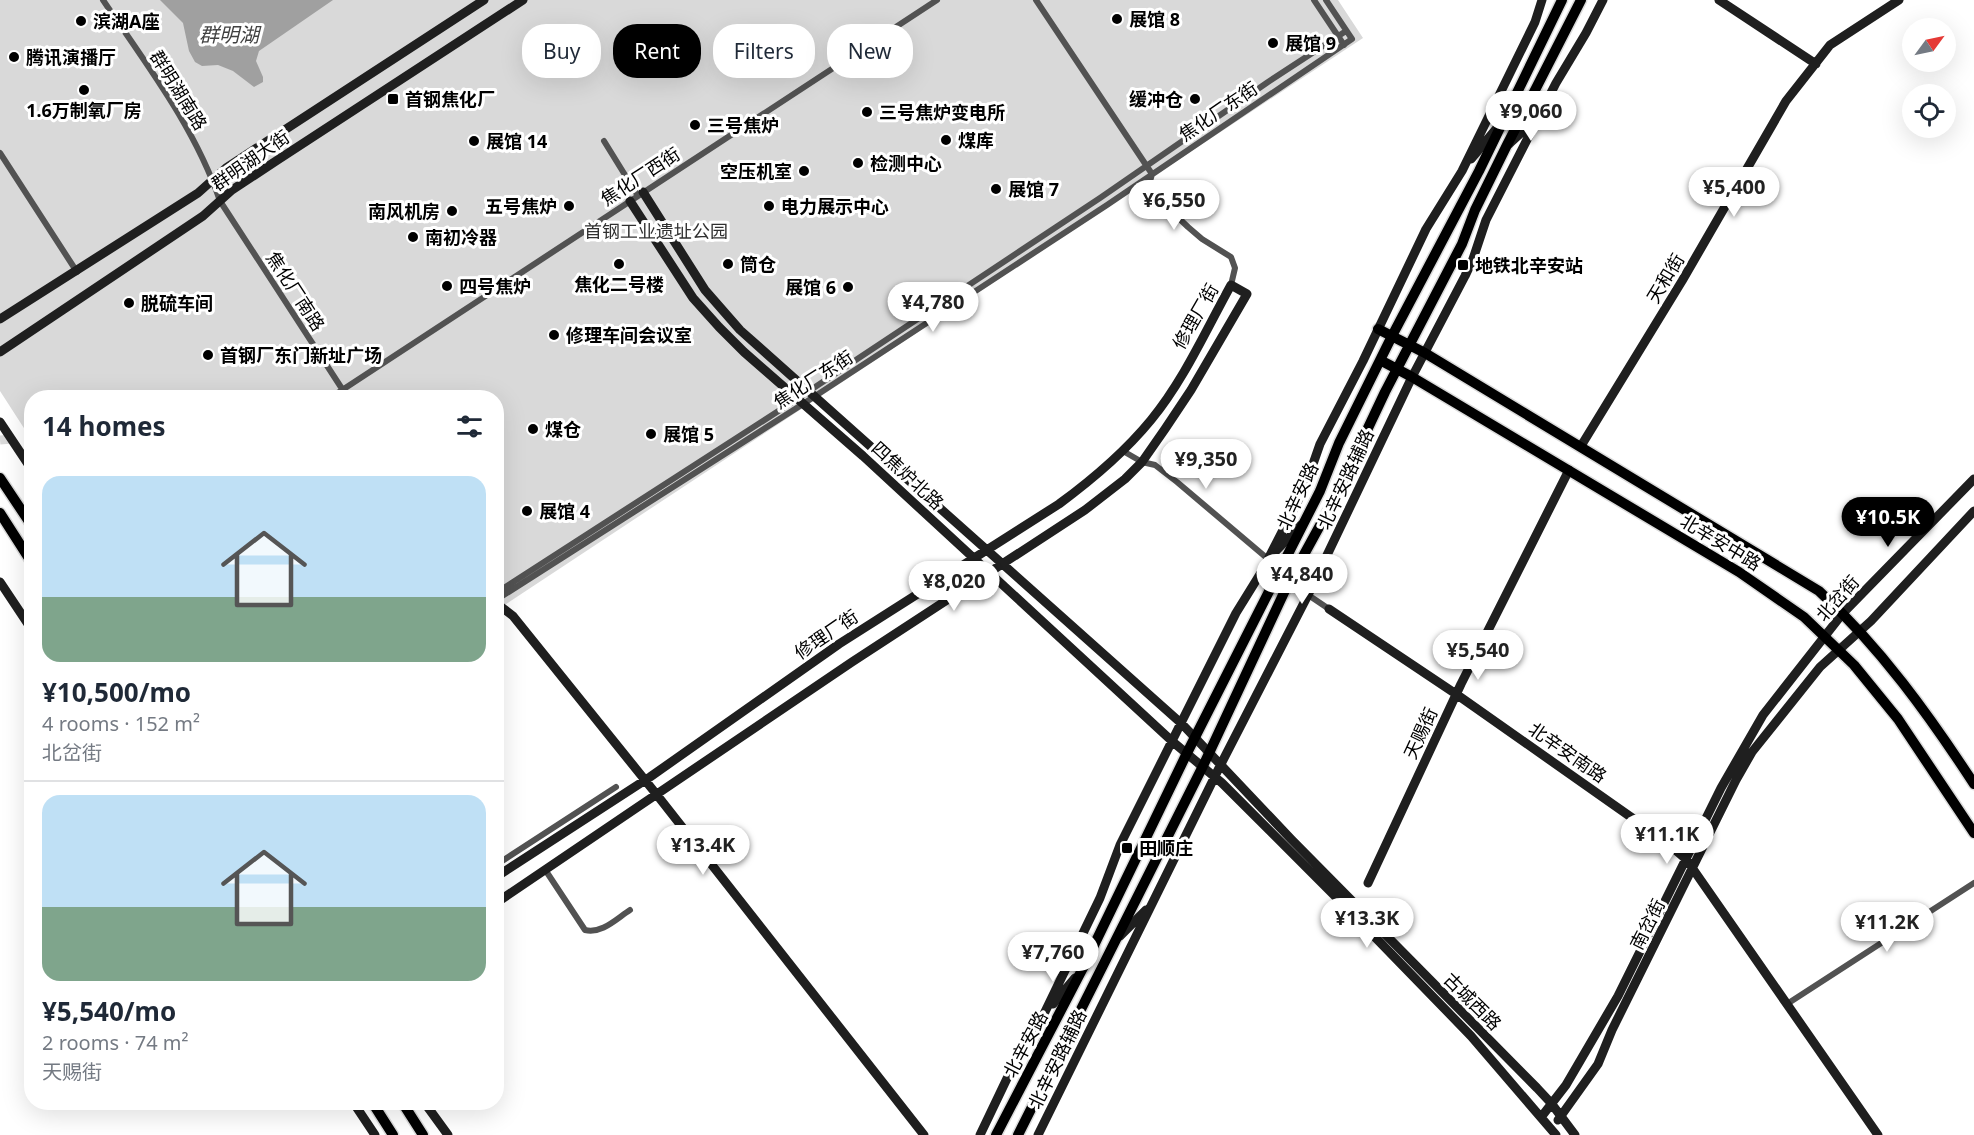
<!DOCTYPE html>
<html lang="en">
<head>
<meta charset="utf-8">
<style>
  :root { --surface:#fff; --page:#f6f6f7; --text:#1f2937; --muted:#747a83; --line:#e0e1e3; --accent:#000 }
  body { margin:0; font-family:"Noto Sans","Noto Sans SC",sans-serif; background:var(--page); color:var(--text); height:100vh; display:flex; flex-direction:column; font-size:22px; white-space:nowrap }
  * { box-sizing:border-box; margin:0 }
  p { font-size:20px; color:var(--muted) }
  .icon { flex:none; width:33px; height:33px; fill:none; stroke:currentColor; stroke-width:2; stroke-linecap:round; stroke-linejoin:round }
  .map { position:relative; flex:1; overflow:hidden }
  .details { position:absolute; left:24px; top:390px; width:480px; height:720px; display:flex; flex-direction:column; background:var(--surface); border-radius:24px; box-shadow:0 6px 24px #0002 }
  .details>* { flex:none }
  .top-card { position:absolute; left:522px; top:24px; width:570px; height:54px; display:flex; gap:12px }
  .needle { width:39px; rotate:57deg }
  .buttons { position:absolute; left:1902px; top:18px; display:grid; gap:12px }
  .buttons a { display:grid; place-items:center; width:54px; height:54px; border-radius:50%; background:var(--surface); box-shadow:0 6px 24px #0002; font-size:30px }
  .price { position:absolute; translate:-50% -51px; padding:0 14px; border-radius:21px; background:#fff; color:#222; font-size:20px; line-height:39px; filter:drop-shadow(0 2px 3px #0008) }
  .price::after { content:''; position:absolute; left:50%; top:36px; width:18px; height:14px; margin-left:-9px; background:inherit; clip-path:polygon(0 0,100% 0,50% 100%) }
  .price.active { background:var(--accent); color:#fff }
  ul { padding:0; list-style:none }
  li { display:grid; align-content:center; gap:12px; height:318px; padding:0 18px }
  li+li { border-top:2px solid var(--line) }
  li span { display:grid; place-items:center; height:186px; border-radius:18px; color:#555 }
  li>.icon { margin-inline-start:auto }
  span .icon { width:108px; height:108px; fill:#fffc; stroke-width:1 }
  li b { font-size:26px }
  h2 { display:flex; justify-content:space-between; align-items:center; height:72px; padding:0 18px; font-size:26px }
  .tag { padding:0 21px; border-radius:24px; background:var(--surface); box-shadow:0 6px 24px #0002; font-size:21px; line-height:54px }
  .tag.active { background:var(--accent); color:#fff }
  .map>svg:first-child { display:block }
  .green { fill:#d9d9d9 }
  .water { fill:#a0a0a0 }
  .lines { fill:none; stroke-linecap:round; stroke-linejoin:round }
  .secondary-tunnel { stroke:#d9d9d9; stroke-width:9; stroke-dasharray:9 4.5; stroke-linecap:butt }
  .primary-casing { stroke:#dbdbdb; stroke-width:13 }
  .street { stroke:#525252; stroke-width:6 }
  .secondary { stroke:#1f1f1f; stroke-width:9 }
  .primary { stroke:#000; stroke-width:10 }
  .poi-dot { fill:#000; stroke:#fff; stroke-width:2 }
  .labels { text-anchor:middle; dominant-baseline:central; stroke-width:6; stroke-linejoin:round; paint-order:stroke }
  .poi-label { font-size:18px; font-weight:bold; fill:#000; stroke:#fff; text-anchor:start }
  .street-label { font-size:18px; fill:#000; stroke:#fff }
  .park-label { font-size:18px; fill:#303030; stroke:#fff }
  .water-label { font-size:20px; font-style:italic; fill:#414141; stroke:#fff }
</style>
</head>
<body>
<div class="map">
<svg width="1974" height="1135" viewBox="0 0 1974 1135">
  <rect width="100%" height="100%" fill="#fff"/>
  <!-- green -->
  <path class="green" d="M0,0H1338L1363,38L497,610L496,398H32L31,439L0,391Z"/>
  <!-- water -->
  <path class="water" d="M160,0H333L259,51L256,61L263,77V82L254,87L233,71L218,65L202,66L195,62L189,51L183,23Z"/>
  <g class="lines">
    <!-- secondary-tunnel -->
    <path class="secondary-tunnel" d="M0,440L11,439"/>
    <!-- primary casing -->
    <g class="primary-casing">
      <path id="primary" d="M1378,329L1425,353L1819,591C1880,647 1929,715 1974,784
        M1380,360L1412,377L1739,572L1804,617L1854,665L1898,719L1974,833
        M0,478L32,526
        M0,513L32,563
        M372,1102L393,1135
        M402,1102L423,1135
        M996,1135L1084,966L1187,753L1320,491L1339,443L1392,336L1479,171L1562,0
        M1018,1135L1203,766L1289,582L1335,498L1385,392L1462,244L1475,210L1507,145L1581,0"/>
    </g>
    <!-- street -->
    <path class="street" d="M103,0C146,64 195,127 220,201L348,398
      M1036,0L1152,174L1148,189L1188,227L1202,239L1231,257L1235,268L1231,285
      M1314,0L1344,45
      M604,141L638,196
      M0,153L77,272
      M330,398L937,0
      M1123,451L1142,462L1155,465L1177,482L1268,559
      M1289,582L1329,609
      M496,593L797,399L1100,198L1268,82L1346,31
      M496,600L803,404L1107,205L1352,39L1326,0
      M496,865L616,787
      M546,871L585,930C602,934 616,919 630,910
      M1787,1004L1974,883"/>
    <!-- secondary -->
    <path class="secondary" d="M1719,0L1816,64
      M1509,144L1534,121
      M1471,159L1497,128
      M643,192L705,290L740,330L1182,724L1291,839L1537,1088L1551,1103L1575,1135
      M630,201L693,298L719,327L744,352L863,456L1173,742L1222,783L1336,897L1471,1036L1556,1135
      M0,319L198,193L226,168L484,0
      M0,352L203,216L232,190L276,161L523,0
      M0,422L32,470
      M1581,446L1682,281L1786,101L1830,45L1899,0
      M1275,552L1301,525
      M0,582L32,630
      M496,603L513,616L657,795L924,1135
      M1329,609L1456,694L1665,841L1686,859L1878,1135
      M496,877L650,777L839,644L1059,504C1093,479 1124,453 1151,420C1184,380 1206,330 1231,285L1247,294L1191,390L1165,429L1142,462L1125,479L1085,510L852,662L496,903
      M1368,883L1461,684L1569,470
      M1120,936L1146,910
      M1053,1004L1075,978
      M353,1102L375,1135
      M424,1102L448,1135
      M1542,1116L1566,1085L1618,996L1721,788L1763,715L1843,613L1974,479
      M1558,1120L1598,1064L1612,1030L1736,780L1752,752L1820,667L1871,621L1974,511
      M980,1135L1012,1068L1043,1016L1100,898L1120,845L1236,613L1262,571L1305,487L1320,444L1363,361L1426,229L1462,171L1535,22L1542,0
      M1038,1135L1220,766L1308,595L1412,377L1465,276L1473,259L1486,220L1556,83L1586,33L1603,0"/>
    <!-- primary -->
    <use href="#primary" class="primary"/>
  </g>
  <!-- markers -->
  <g class="poi-dot">
    <circle cx="1117" cy="19" r="6"/>
    <circle cx="81" cy="21" r="6"/>
    <circle cx="1273" cy="43" r="6"/>
    <circle cx="14" cy="57" r="6"/>
    <circle cx="84" cy="90" r="6"/>
    <rect x="387" y="93" width="12" height="12" rx="3"/>
    <circle cx="1195" cy="99" r="6"/>
    <circle cx="867" cy="112" r="6"/>
    <circle cx="695" cy="125" r="6"/>
    <circle cx="946" cy="140" r="6"/>
    <circle cx="474" cy="141" r="6"/>
    <circle cx="858" cy="163" r="6"/>
    <circle cx="804" cy="171" r="6"/>
    <circle cx="996" cy="189" r="6"/>
    <circle cx="569" cy="206" r="6"/>
    <circle cx="769" cy="206" r="6"/>
    <circle cx="452" cy="211" r="6"/>
    <circle cx="413" cy="237" r="6"/>
    <circle cx="619" cy="264" r="6"/>
    <circle cx="728" cy="264" r="6"/>
    <rect x="1457" y="259" width="12" height="12" rx="3"/>
    <circle cx="447" cy="286" r="6"/>
    <circle cx="848" cy="287" r="6"/>
    <circle cx="129" cy="303" r="6"/>
    <circle cx="554" cy="335" r="6"/>
    <circle cx="208" cy="355" r="6"/>
    <circle cx="533" cy="429" r="6"/>
    <circle cx="651" cy="434" r="6"/>
    <circle cx="527" cy="511" r="6"/>
    <rect x="1121" y="842" width="12" height="12" rx="3"/>
  </g>
  <g class="labels">
    <!-- poi labels -->
    <g class="poi-label">
      <text x="1129" y="19">展馆 8</text>
      <text x="93" y="21">滨湖A座</text>
      <text x="1285" y="43">展馆 9</text>
      <text x="26" y="57">腾讯演播厅</text>
      <text x="405" y="99">首钢焦化厂</text>
      <text x="1183" y="99" text-anchor="end">缓冲仓</text>
      <text x="84" y="110" text-anchor="middle">1.6万制氧厂房</text>
      <text x="879" y="112">三号焦炉变电所</text>
      <text x="707" y="125">三号焦炉</text>
      <text x="958" y="140">煤库</text>
      <text x="486" y="141">展馆 14</text>
      <text x="870" y="163">检测中心</text>
      <text x="792" y="171" text-anchor="end">空压机室</text>
      <text x="1008" y="189">展馆 7</text>
      <text x="557" y="206" text-anchor="end">五号焦炉</text>
      <text x="781" y="206">电力展示中心</text>
      <text x="440" y="211" text-anchor="end">南风机房</text>
      <text x="425" y="237">南初冷器</text>
      <text x="740" y="264">筒仓</text>
      <text x="1475" y="265">地铁北辛安站</text>
      <text x="619" y="284" text-anchor="middle">焦化二号楼</text>
      <text x="459" y="286">四号焦炉</text>
      <text x="836" y="287" text-anchor="end">展馆 6</text>
      <text x="141" y="303">脱硫车间</text>
      <text x="566" y="335">修理车间会议室</text>
      <text x="220" y="355">首钢厂东门新址广场</text>
      <text x="545" y="429">煤仓</text>
      <text x="663" y="434">展馆 5</text>
      <text x="539" y="511">展馆 4</text>
      <text x="1139" y="848">田顺庄</text>
    </g>
    <!-- street labels -->
    <g class="street-label">
      <text transform="translate(179 90) rotate(58)">群明湖南路</text>
      <text transform="translate(1218 111) rotate(-34)">焦化厂东街</text>
      <text transform="translate(250 160) rotate(-35)">群明湖大街</text>
      <text transform="translate(640 176) rotate(-33)">焦化厂西街</text>
      <text transform="translate(1665 278) rotate(-59)">天和街</text>
      <text transform="translate(296 291) rotate(57)">焦化厂南路</text>
      <text transform="translate(1195 316) rotate(-60)">修理厂街</text>
      <text transform="translate(813 379) rotate(-33)">焦化厂东街</text>
      <text transform="translate(908 475) rotate(43)">四焦炉北路</text>
      <text transform="translate(1345 479) rotate(-65)">北辛安路辅路</text>
      <text transform="translate(1297 496) rotate(-65)">北辛安路</text>
      <text transform="translate(1721 542) rotate(31)">北辛安中路</text>
      <text transform="translate(1837 598) rotate(-48)">北岔街</text>
      <text transform="translate(826 634) rotate(-34)">修理厂街</text>
      <text transform="translate(1420 733) rotate(-65)">天赐街</text>
      <text transform="translate(1568 752) rotate(35)">北辛安南路</text>
      <text transform="translate(1647 924) rotate(-63)">南岔街</text>
      <text transform="translate(1473 1001) rotate(45)">古城西路</text>
      <text transform="translate(1025 1044) rotate(-62)">北辛安路</text>
      <text transform="translate(1057 1059) rotate(-64)">北辛安路辅路</text>
    </g>
    <!-- park labels -->
    <g class="park-label">
      <text x="656" y="231">首钢工业遗址公园</text>
    </g>
    <!-- water labels -->
    <g class="water-label">
      <text x="229" y="34">群明湖</text>
    </g>
  </g>
</svg>
<div class="buttons">
<a><svg class="needle" viewBox="-14 -14 28 28"><path d="M0-13l5 13h-10z" fill="#e53935"/><path d="M0 13l5-13h-10z" fill="#747a83"/></svg></a>
<a><svg class="icon" aria-label="locate" viewBox="0 0 24 24"><circle cx="12" cy="12" r="6"/><path d="M12 2v4M12 18v4M2 12h4M18 12h4"/></svg></a>
</div>
<b class="price" style="left:1531px;top:142px">¥9,060</b>
<b class="price" style="left:1734px;top:218px">¥5,400</b>
<b class="price" style="left:1174px;top:231px">¥6,550</b>
<b class="price" style="left:933px;top:333px">¥4,780</b>
<b class="price" style="left:1206px;top:490px">¥9,350</b>
<b class="price active" style="left:1888px;top:548px">¥10.5K</b>
<b class="price" style="left:1302px;top:605px">¥4,840</b>
<b class="price" style="left:954px;top:612px">¥8,020</b>
<b class="price" style="left:1478px;top:681px">¥5,540</b>
<b class="price" style="left:1667px;top:865px">¥11.1K</b>
<b class="price" style="left:703px;top:876px">¥13.4K</b>
<b class="price" style="left:1367px;top:949px">¥13.3K</b>
<b class="price" style="left:1887px;top:953px">¥11.2K</b>
<b class="price" style="left:1053px;top:983px">¥7,760</b>
<div class="top-card">
<a class="tag">Buy</a>
<a class="tag active">Rent</a>
<a class="tag">Filters</a>
<a class="tag">New</a>
</div>
<section class="details">
<h2>14 homes<svg class="icon" aria-label="filters" viewBox="0 0 24 24"><path d="M4 7h16M4 17h16"/><circle cx="9" cy="7" r="2"/><circle cx="15" cy="17" r="2"/></svg></h2>
<ul>
<li><span style="background:linear-gradient(#bfe0f5 65%,#7fa58c 0)"><svg class="icon" aria-label="home" viewBox="0 0 24 24"><path d="M3 11l9-7 9 7M6 9v11h12V9"/></svg></span><div><b>¥10,500/mo</b><p>4 rooms · 152 m²</p><p>北岔街</p></div></li>
<li><span style="background:linear-gradient(#bfe0f5 60%,#7fa58c 0)"><svg class="icon" aria-label="home" viewBox="0 0 24 24"><path d="M3 11l9-7 9 7M6 9v11h12V9"/></svg></span><div><b>¥5,540/mo</b><p>2 rooms · 74 m²</p><p>天赐街</p></div></li>
</ul>
</section>
</div>
</body>
</html>
